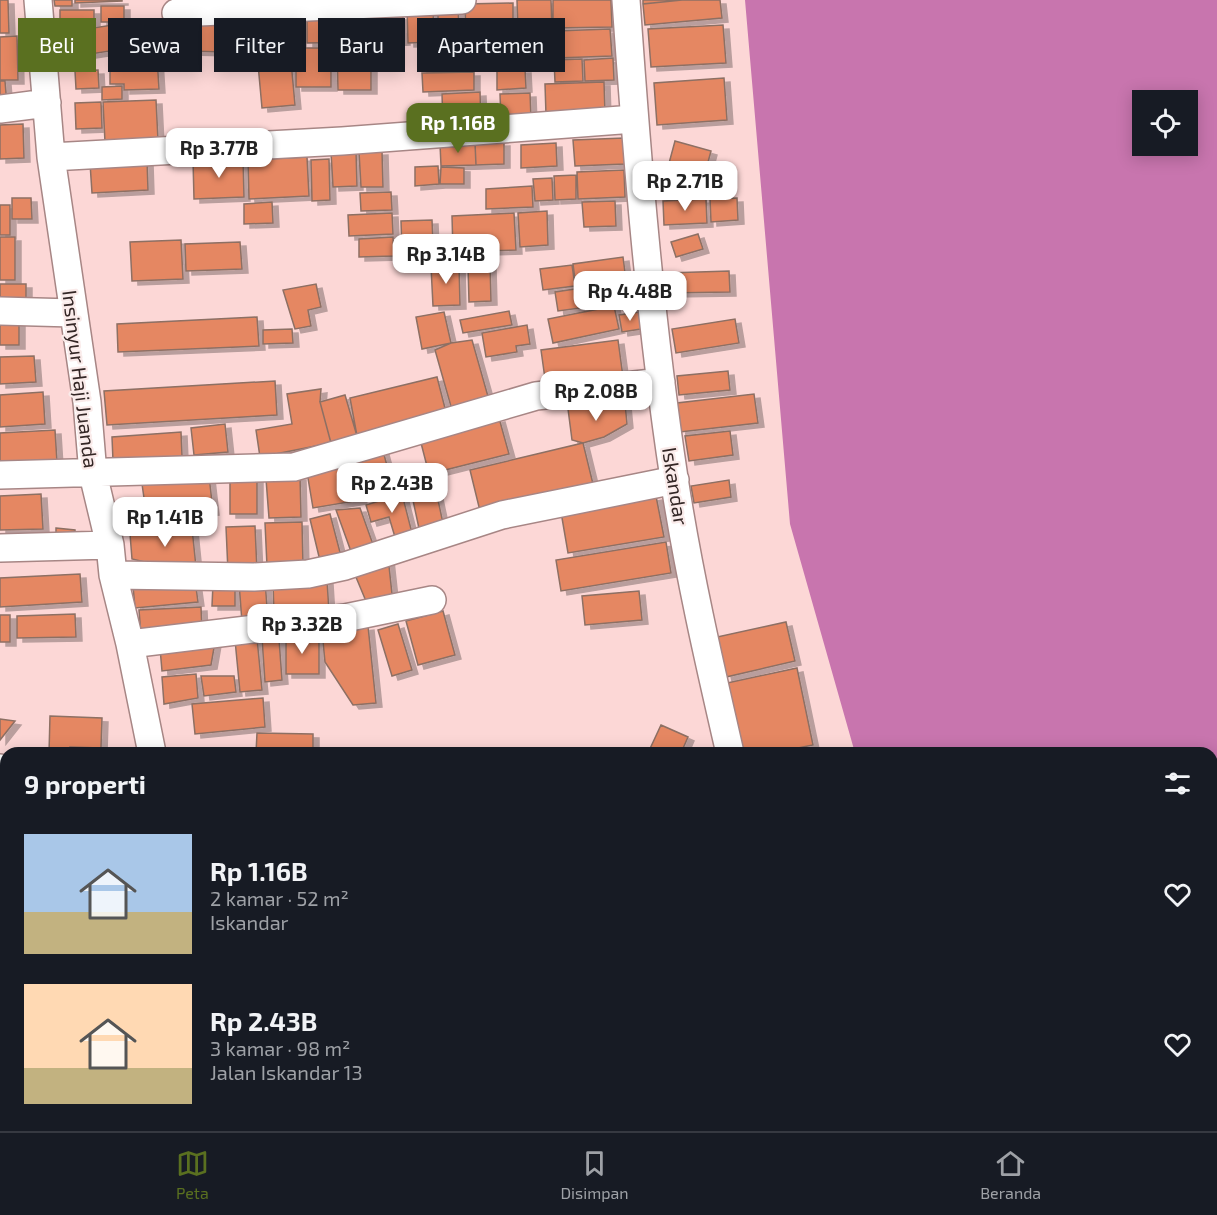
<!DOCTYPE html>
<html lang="id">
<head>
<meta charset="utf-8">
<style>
  :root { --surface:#171b24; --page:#242831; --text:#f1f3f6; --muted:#9ea1a6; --line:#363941; --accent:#5a7020 }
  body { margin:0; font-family:"Exo 2",sans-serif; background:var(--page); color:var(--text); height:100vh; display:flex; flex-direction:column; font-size:22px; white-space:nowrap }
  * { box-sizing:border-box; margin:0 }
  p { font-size:20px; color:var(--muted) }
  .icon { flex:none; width:33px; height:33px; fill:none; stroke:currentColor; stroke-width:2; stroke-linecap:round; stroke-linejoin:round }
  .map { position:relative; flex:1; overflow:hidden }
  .sheet { position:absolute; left:0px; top:747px; width:1218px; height:384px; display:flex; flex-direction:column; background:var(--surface); border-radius:18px 18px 0 0; box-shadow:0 3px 15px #0003 }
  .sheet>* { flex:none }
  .top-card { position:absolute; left:18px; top:18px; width:600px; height:54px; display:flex; gap:12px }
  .controls { position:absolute; left:1132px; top:90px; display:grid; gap:12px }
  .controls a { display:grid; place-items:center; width:66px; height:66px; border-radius:0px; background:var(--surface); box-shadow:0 3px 15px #0003; font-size:30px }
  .price { position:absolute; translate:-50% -51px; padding:0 14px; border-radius:12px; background:#fff; color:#222; font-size:20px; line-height:39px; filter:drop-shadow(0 2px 3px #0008) }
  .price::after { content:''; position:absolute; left:50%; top:36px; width:18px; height:14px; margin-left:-9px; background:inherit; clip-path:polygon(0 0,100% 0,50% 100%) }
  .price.selected { background:var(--accent); color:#fff }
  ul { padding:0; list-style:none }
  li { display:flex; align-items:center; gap:18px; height:150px; padding:0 24px }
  li span { display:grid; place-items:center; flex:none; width:168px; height:120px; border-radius:0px; color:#555 }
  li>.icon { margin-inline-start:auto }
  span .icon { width:72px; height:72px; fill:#fffc; stroke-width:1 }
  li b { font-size:26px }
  h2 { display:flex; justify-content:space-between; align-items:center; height:72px; padding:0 24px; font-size:26px }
  .pill { padding:0 21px; border-radius:0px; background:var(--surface); box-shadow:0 3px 15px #0003; font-size:21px; line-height:54px }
  .pill.selected { background:var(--accent); color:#fff }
  .dock { display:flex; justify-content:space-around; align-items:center; height:84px; border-top:2px solid var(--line); background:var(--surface); font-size:16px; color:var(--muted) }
  .dock a { display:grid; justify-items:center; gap:3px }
  .dock .selected { color:var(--accent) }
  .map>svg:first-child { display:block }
  .water { fill:#c875ae; fill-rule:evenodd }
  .building { fill:#e58762; stroke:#8d6f64; stroke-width:1.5; filter:url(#shadow) }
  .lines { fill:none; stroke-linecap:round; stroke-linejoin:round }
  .minor-casing { stroke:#a78685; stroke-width:30 }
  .minor { stroke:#fff; stroke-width:27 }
  .labels { text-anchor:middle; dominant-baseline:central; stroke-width:4.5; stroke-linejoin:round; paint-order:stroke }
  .street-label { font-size:20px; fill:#332625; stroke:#faebea }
</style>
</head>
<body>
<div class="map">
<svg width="1217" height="1131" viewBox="0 0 1217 1131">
  <defs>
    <filter id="shadow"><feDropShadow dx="6" dy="4" stdDeviation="0" flood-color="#0004"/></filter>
  </defs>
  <rect width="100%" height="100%" fill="#fcd7d6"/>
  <!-- water -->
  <path class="water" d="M745,0H1217V1131H886L887,1125H1212V753H855L790,524ZM1143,100H1188V146H1143Z"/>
  <!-- building -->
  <path class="building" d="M0,0H8L9,33H0Z
    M54,0H72V6H55Z
    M75,0H122V1L75,3Z
    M517,0H551L552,29L518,31Z
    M553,0H611L612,27L553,28Z
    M643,0H682L643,4Z
    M682,0H720L722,18L645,25L643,4Z
    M513,3V37H466L465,4Z
    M438,4H458L459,34L438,35Z
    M101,6H124V22H101Z
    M433,6L434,42L408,43L407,7Z
    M377,7V42L307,43V9Z
    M60,10H94V26H60Z
    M188,14L224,15V52L187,51Z
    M249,16H270L271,46H249Z
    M383,16H403L404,41L383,42Z
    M226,18H247L246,49H226Z
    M274,18H300V45H274Z
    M153,21H186V49H153Z
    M125,23L129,48L65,58L61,33Z
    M149,23L150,47L135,48L134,24Z
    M723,25L726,63L651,67L648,29Z
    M610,29L612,56L529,59L528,32Z
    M17,36L18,80H0V37Z
    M508,40L509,63L469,65L468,42Z
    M466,43V65L433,66L432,45Z
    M296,48H331V87H296Z
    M430,48L431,68L421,69L420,49Z
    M290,50L295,105L262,108L257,53Z
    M371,50V90H338L337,51Z
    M157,57L159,89L124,90V84H110V59Z
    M613,58L614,80L585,81L584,60Z
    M582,59L583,81L555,82L554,60Z
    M525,69L526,88L497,90V70Z
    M98,70L99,88L76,89L75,71Z
    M474,72V90L423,92L422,73Z
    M724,78L727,120L657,125L654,83Z
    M0,81H5L7,105L0,106Z
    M604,82L605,113L546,115L545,84Z
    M122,86V99L102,100V87Z
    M480,92L481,123L443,124L442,94Z
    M530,93L531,119L501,120L500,94Z
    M156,100L158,140L105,142L103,102Z
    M101,102L102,128L76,129L75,103Z
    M23,124L24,158L0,159V125Z
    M624,138L625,164L575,166L573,140Z
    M675,141L711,151L704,177L668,167Z
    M504,142V164L476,165L475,143Z
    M475,143L476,165L441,166L440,144Z
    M556,143L557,166L521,168V145Z
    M356,151L357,186L333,187L331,152Z
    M382,151L383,187H361L359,152Z
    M307,157L309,196L249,199L248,160Z
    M243,158L244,197L194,199L193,160Z
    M329,159L330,200L312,201L311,160Z
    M147,160L148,190L92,193L90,163Z
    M438,166L439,184L415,186V167Z
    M441,167L464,168V184H440Z
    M624,170L625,197L578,199L577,172Z
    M576,175V199L555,200L554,176Z
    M552,178L553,200L535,201L533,179Z
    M532,186L533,207L486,209V189Z
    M391,192L392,210L361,211L360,193Z
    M12,198H31L32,219H12Z
    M737,198L738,220L711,222L710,199Z
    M706,199L707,223L664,225L663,201Z
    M615,201L616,226L584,227L582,202Z
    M272,202L273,223L244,224V204Z
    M0,205H10V235H0Z
    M547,211L548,245L520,247L518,213Z
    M392,213L393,234L349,236L348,215Z
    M514,213L516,250L453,252L452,216Z
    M432,220L434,265L397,266L396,251H402L401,221Z
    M698,234L703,249L676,257L671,242Z
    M0,237H15V280H0Z
    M393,237L394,256L359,257V239Z
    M181,240L183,279L132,281L130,242Z
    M240,242L242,269L186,271L185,244Z
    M623,257L626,280L576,287L573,264Z
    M490,264L491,301L469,302L468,265Z
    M459,265L460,305L433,306L431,266Z
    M572,265L575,286L543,290L540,269Z
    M729,271L730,292L667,293V273Z
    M615,283L617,303L558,311L555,292Z
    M0,284H26V310L0,309Z
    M316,284L321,307L308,310L311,326L295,329L283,290Z
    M614,306L619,329L553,343L548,319Z
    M509,311L512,325L463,333L460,320Z
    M444,312L451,343L422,349L416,317Z
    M639,312L641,329L622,332L619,315Z
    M257,317L259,346L118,352L117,324Z
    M735,319L739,343L676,353L672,329Z
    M0,321H19V345H0Z
    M527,325L530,344L516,346L517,352L486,357L482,333Z
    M292,329L293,343L263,344V330Z
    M472,340L489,400L452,410L435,350L451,343Z
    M618,340L623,377L546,386L541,350Z
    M34,356L36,382L0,384V357Z
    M728,371L730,390L679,395L677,376Z
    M437,377L447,416L357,436L350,398Z
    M275,381L277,415L107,425L104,391Z
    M321,389L320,402L331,443L260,457L256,430L292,424L287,394Z
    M43,392L45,424L0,427V395Z
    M754,394L758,423L680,432L677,403Z
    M345,395L357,436L331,443L320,402Z
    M625,403L627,424L604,437L583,443L572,440L568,409Z
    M499,418L509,454L429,474L420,439Z
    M225,424L228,452L194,455L191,428Z
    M55,430L57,462L0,465V433Z
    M730,431L733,455L689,461L685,436Z
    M181,432L182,456L113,461L112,437Z
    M583,443L593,484L480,511L470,470Z
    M383,451L394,491L369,497L359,458Z
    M354,464L361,500L313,508L307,472Z
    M209,476L213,511L147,519L142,484Z
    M300,476L301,517L269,518L266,479Z
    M230,478H257V514H230Z
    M729,480L731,497L694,503L691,486Z
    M435,486L444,528L420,533L411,491Z
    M41,494L43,529L0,530V496Z
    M402,494L412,533L395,537L389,517L371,522L366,505Z
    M656,496L664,537L568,553L561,512Z
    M360,508L375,550L353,557L336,510Z
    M330,514L342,560L321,565L310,519Z
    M302,522L303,565L267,566L265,523Z
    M255,526L257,571L228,572L226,527Z
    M56,528L75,530V542L56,541Z
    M192,528L196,567L175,569L132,559L130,534Z
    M666,542L671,573L561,591L556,560Z
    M388,557L393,603L368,606L353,570Z
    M80,574L82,602L0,607V578Z
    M195,580L198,602L135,608L133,586Z
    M327,580L329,612L274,615L273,583Z
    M265,581L268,620L242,622L239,583Z
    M213,584H235V606H212Z
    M639,591L642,620L585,625L582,596Z
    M201,607L202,631L141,635L139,610Z
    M443,611L455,655L418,665L406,621Z
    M75,614L76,637L17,638V616Z
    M0,615H10V642H0Z
    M786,622L795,661L726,677L717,637Z
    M398,624L412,670L392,676L378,630Z
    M368,626L376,703L353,705L325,662L322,631Z
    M286,637H319V674H286Z
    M257,638L262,690L240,692L235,640Z
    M262,638L279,639L282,680L265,682Z
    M215,642L211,665L162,671L160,648Z
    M797,668L813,745L773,753H741L727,683Z
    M196,674L198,698L164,704L162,677Z
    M201,676H234L236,692L204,696Z
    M263,698L265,727L195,734L192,704Z
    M50,716L102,718L101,748L70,747V753H49Z
    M0,719L15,721L0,740Z
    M661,725L688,737L681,753H648Z
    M257,733L313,734V753H256Z
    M0,811L6,812V839L0,838Z
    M6,955V975H0V956Z
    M1,993H6V1026H4Z
    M0,1040H6V1093H0Z
    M11,1125H36V1131H11Z
    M62,1125H74V1131H63Z
    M120,1125H137L138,1131H120Z
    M146,1125H184L185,1131H146Z
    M273,1125H337V1131H273Z
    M347,1125H375V1131H348Z
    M415,1125H436V1131H415Z
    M557,1125H581V1131H557Z
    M582,1125H602V1131H582Z
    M609,1125H631L630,1131H609Z
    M638,1125H683V1131H638Z
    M830,1125H836L872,1131H829Z
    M503,1126L544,1129V1131H503Z"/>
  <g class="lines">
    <!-- minor casing -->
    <g class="minor-casing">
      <path id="minor" d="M38,0L51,157L87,402L93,474L110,545L113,575L130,644L152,753
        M626,0C637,159 650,320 674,478C688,570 709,662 730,753
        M176,13L462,0
        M0,109L47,103
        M51,157L342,141L634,119
        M0,311L73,313
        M0,475L294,467L536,396L661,382
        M0,548L110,545
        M113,575L254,577L308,574L345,566L502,515L675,480
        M130,644L345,618L432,600
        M0,768L6,769
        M0,981H6
        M0,1103H6
        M233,1125L235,1131
        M789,1131L791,1125"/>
    </g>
    <!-- minor -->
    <use href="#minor" class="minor"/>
  </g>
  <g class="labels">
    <!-- street labels -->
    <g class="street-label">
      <text transform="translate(81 379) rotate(83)">Insinyur Haji Juanda</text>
      <text transform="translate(676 486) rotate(81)">Iskandar</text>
    </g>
  </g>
</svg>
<div class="controls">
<a><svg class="icon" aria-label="locate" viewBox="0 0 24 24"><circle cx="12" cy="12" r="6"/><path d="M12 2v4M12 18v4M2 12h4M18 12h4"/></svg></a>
</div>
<b class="price selected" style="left:458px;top:154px">Rp 1.16B</b>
<b class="price" style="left:219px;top:179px">Rp 3.77B</b>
<b class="price" style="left:685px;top:212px">Rp 2.71B</b>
<b class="price" style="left:446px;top:285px">Rp 3.14B</b>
<b class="price" style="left:630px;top:322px">Rp 4.48B</b>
<b class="price" style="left:596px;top:422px">Rp 2.08B</b>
<b class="price" style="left:392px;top:514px">Rp 2.43B</b>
<b class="price" style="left:165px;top:548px">Rp 1.41B</b>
<b class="price" style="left:302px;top:655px">Rp 3.32B</b>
<div class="top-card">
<a class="pill selected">Beli</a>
<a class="pill">Sewa</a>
<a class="pill">Filter</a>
<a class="pill">Baru</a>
<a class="pill">Apartemen</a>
</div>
<section class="sheet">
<h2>9 properti<svg class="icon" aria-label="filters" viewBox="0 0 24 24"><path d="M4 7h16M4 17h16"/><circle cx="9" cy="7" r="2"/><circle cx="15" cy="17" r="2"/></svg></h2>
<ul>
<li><span style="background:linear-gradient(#a9c7e8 65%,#c2b280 0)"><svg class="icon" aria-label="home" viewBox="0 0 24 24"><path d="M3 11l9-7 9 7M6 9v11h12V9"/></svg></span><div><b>Rp 1.16B</b><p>2 kamar · 52 m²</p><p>Iskandar</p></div><svg class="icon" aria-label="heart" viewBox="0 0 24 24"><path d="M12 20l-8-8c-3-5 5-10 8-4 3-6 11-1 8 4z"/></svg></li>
<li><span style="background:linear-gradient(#ffd9b3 70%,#c2b280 0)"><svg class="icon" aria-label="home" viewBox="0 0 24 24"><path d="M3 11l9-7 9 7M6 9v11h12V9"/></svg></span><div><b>Rp 2.43B</b><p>3 kamar · 98 m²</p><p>Jalan Iskandar 13</p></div><svg class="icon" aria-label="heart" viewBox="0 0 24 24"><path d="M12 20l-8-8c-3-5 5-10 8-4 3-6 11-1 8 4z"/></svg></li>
</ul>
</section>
</div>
<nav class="dock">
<a class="selected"><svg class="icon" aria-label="map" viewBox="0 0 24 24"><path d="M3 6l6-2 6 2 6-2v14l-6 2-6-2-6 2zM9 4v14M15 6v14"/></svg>Peta</a>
<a><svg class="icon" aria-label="saved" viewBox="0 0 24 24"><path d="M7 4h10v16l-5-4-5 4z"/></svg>Disimpan</a>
<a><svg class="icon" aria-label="home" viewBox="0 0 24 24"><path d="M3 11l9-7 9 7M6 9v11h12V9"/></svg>Beranda</a>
</nav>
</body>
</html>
